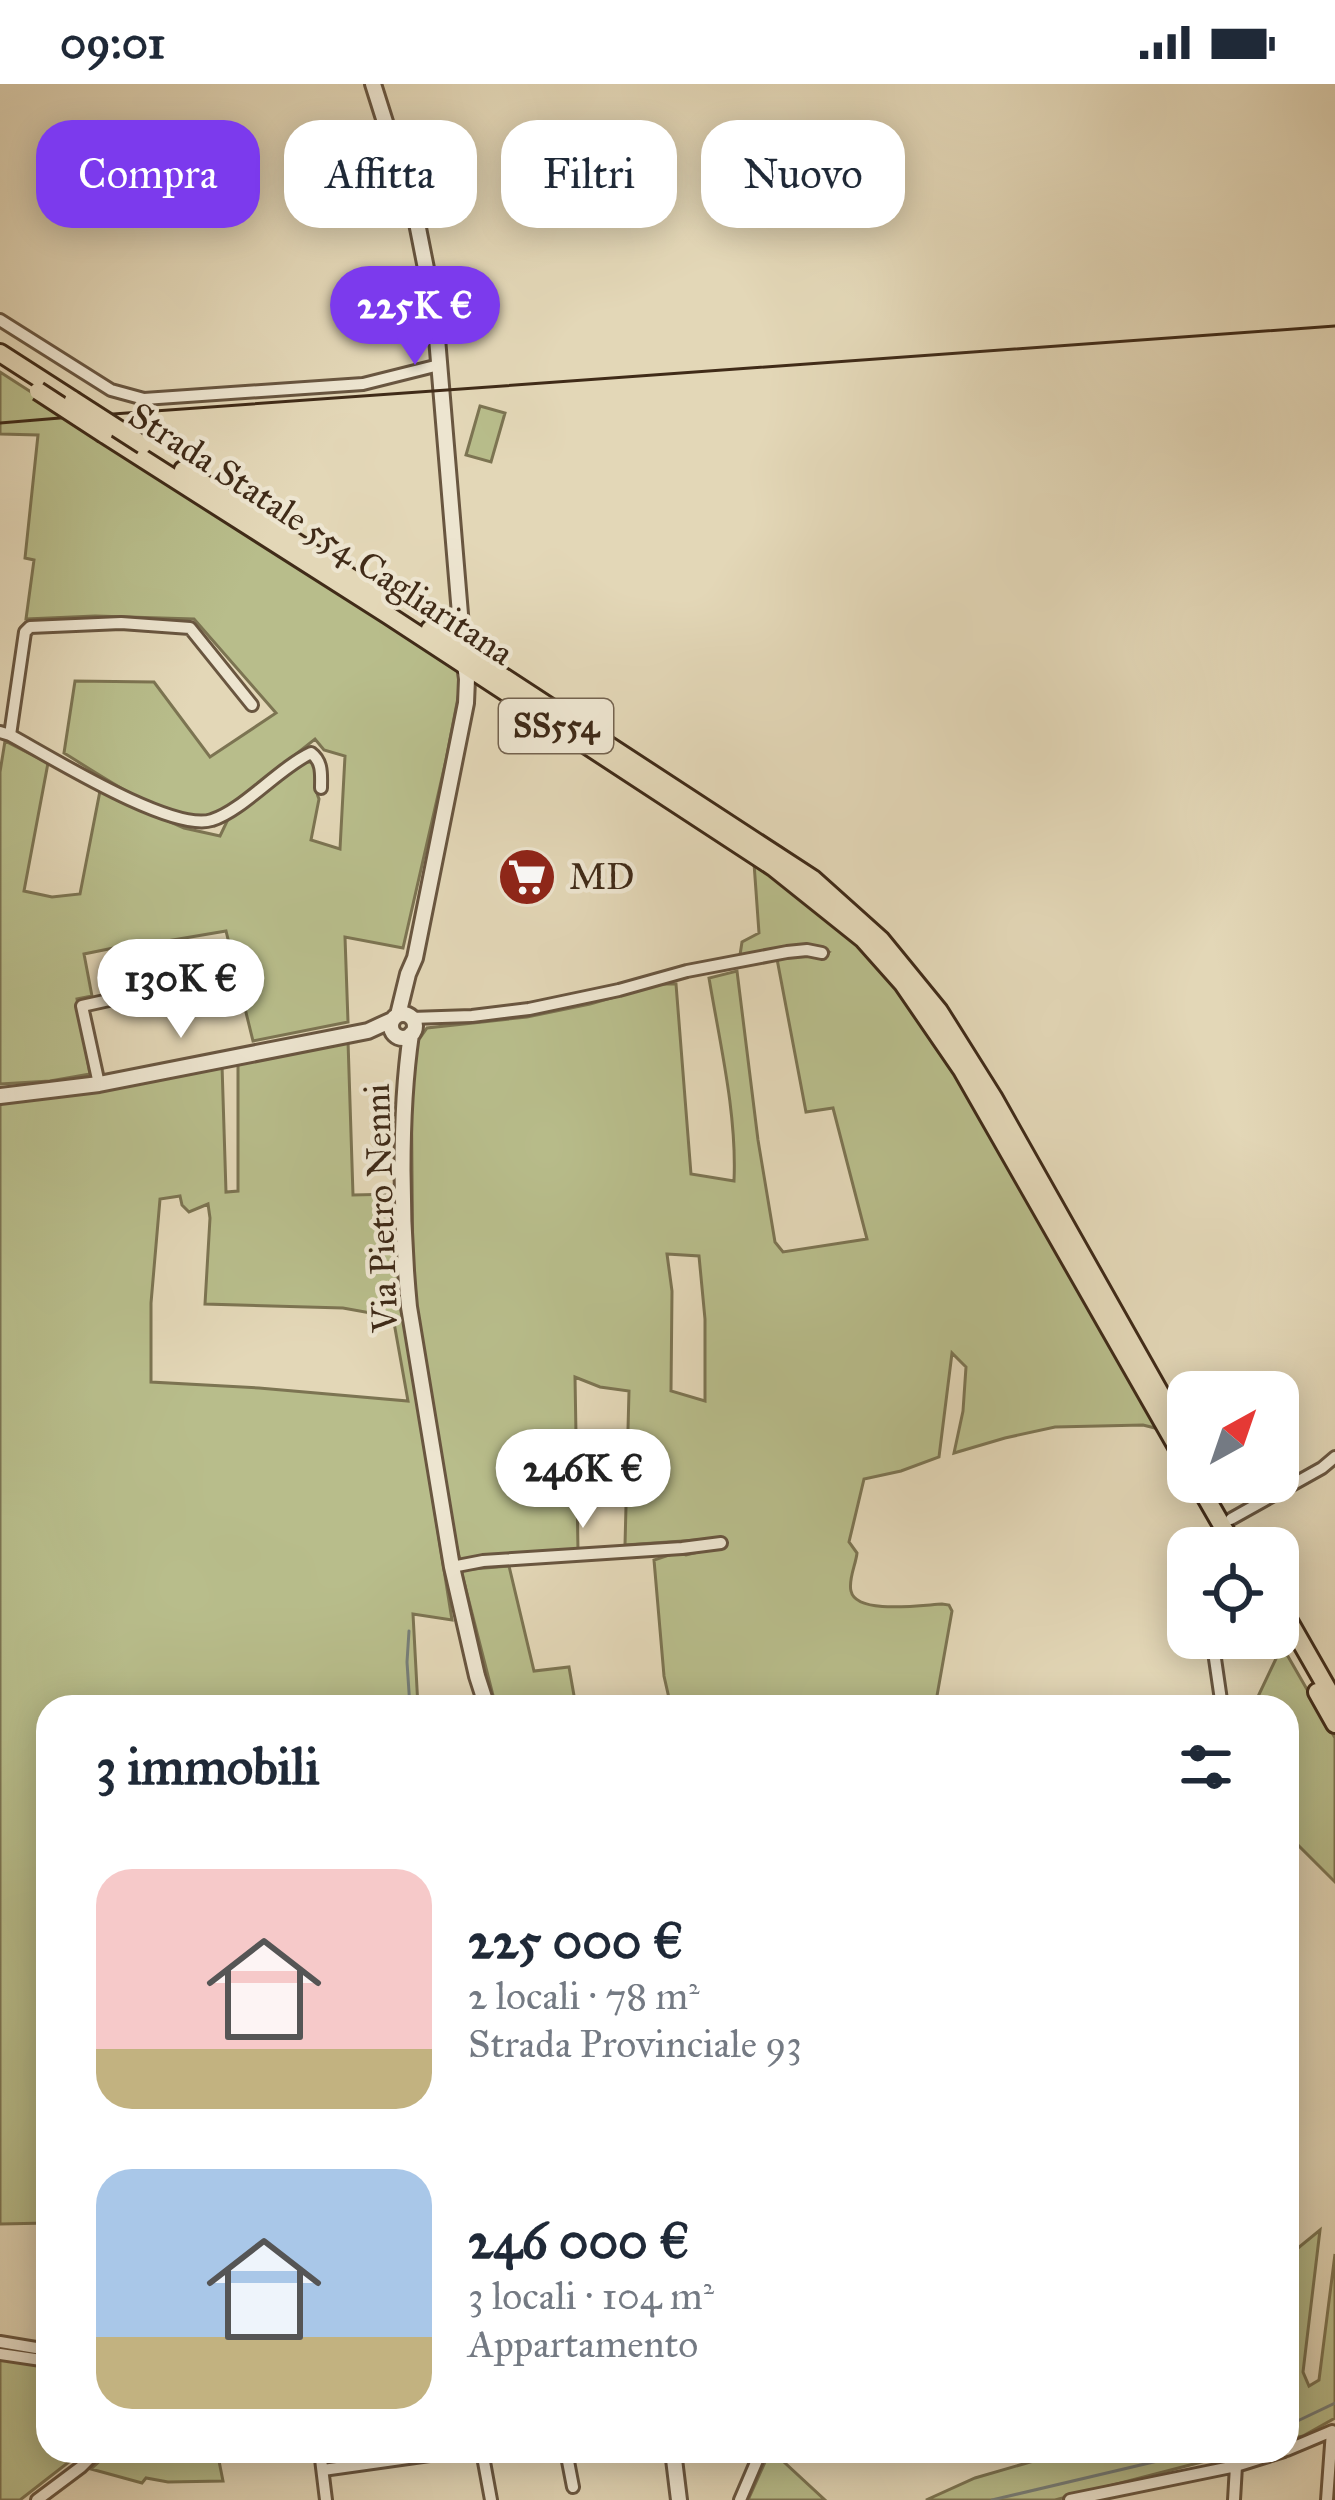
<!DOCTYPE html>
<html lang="it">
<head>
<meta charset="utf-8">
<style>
  :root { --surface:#fff; --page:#f6f6f7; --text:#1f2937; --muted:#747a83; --accent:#7c3aed }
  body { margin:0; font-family:"IM FELL Great Primer",serif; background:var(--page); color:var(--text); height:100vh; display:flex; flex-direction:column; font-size:45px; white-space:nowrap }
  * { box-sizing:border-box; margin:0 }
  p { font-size:39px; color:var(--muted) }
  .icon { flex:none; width:66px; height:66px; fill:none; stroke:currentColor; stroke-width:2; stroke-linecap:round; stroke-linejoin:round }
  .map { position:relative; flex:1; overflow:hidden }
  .side { position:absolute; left:36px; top:1611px; width:1263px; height:768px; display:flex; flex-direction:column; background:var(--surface); border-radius:36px; box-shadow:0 6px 30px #0003 }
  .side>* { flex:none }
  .top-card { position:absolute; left:36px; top:36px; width:1263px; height:108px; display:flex; gap:24px }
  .needle { width:78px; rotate:40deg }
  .tools { position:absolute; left:1167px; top:1287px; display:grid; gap:24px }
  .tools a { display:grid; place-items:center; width:132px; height:132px; border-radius:24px; background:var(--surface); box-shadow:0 6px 30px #0003; font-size:60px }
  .price { position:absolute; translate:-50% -102px; padding:0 27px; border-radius:42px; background:#fff; color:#222; font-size:39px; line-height:78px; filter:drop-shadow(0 3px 6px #0008) }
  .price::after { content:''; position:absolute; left:50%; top:72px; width:36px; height:27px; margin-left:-18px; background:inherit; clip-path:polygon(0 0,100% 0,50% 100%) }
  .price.on { background:var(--accent); color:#fff }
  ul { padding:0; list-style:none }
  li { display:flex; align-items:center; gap:36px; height:300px; padding:0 60px }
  li span { display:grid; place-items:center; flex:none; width:336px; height:240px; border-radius:36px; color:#555 }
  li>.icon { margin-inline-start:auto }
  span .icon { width:144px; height:144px; fill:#fffc; stroke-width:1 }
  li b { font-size:51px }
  h2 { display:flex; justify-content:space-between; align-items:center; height:144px; padding:0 60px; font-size:51px }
  .pill { padding:0 42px; border-radius:36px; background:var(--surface); box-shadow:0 6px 30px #0003; font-size:42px; line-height:108px }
  .pill.on { background:var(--accent); color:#fff }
  .status { display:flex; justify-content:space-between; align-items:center; height:84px; padding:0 60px; background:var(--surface); direction:ltr }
  .status svg { height:33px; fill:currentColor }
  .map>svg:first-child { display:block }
  .green { fill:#b8bd8b; stroke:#7c7452; stroke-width:3; fill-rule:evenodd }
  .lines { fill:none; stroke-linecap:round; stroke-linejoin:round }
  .stream { stroke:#777e79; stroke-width:3 }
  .minor-casing { stroke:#695640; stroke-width:16 }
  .tertiary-casing { stroke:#695640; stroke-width:20 }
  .primary-casing { stroke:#402b18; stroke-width:22 }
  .minor { stroke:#ede5d0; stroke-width:10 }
  .tertiary { stroke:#ede5d0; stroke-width:14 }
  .primary { stroke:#e3d7b7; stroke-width:16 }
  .tram { stroke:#402b18; stroke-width:3 }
  .primary-bridge-casing { stroke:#402b18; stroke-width:22; stroke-linecap:butt }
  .primary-bridge { stroke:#e3d7b7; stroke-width:16 }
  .labels { text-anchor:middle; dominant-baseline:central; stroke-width:9; stroke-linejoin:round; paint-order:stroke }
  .shield { fill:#ede5d0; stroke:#74634f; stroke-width:3 }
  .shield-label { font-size:33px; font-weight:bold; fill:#402b18 }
  .street-label { font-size:36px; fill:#402b18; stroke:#ede5d0 }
  .poi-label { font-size:36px; fill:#402b18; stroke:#ede5d0; text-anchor:start }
</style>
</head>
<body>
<div class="status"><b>09:01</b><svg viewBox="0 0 49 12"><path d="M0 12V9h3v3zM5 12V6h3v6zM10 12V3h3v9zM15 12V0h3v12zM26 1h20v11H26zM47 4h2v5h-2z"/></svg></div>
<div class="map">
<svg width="1335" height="2416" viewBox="0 0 1335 2416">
  <rect width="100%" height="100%" fill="#e3d7b7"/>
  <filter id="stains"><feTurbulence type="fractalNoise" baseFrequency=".00167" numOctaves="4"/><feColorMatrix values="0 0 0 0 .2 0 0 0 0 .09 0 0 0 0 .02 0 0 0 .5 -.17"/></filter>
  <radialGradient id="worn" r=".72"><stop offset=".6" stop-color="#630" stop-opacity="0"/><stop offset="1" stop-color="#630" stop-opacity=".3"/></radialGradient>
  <!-- green -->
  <path class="green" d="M0,288L455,581L460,589V603L446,676L403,864L345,853L348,938L253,957L226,847L167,857L174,894L154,899L143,858L84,870L92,912L77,915L90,990L50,997L0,1000V688L5,657L48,679L24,807L52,813L80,810L100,707L184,744L220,752L230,731L306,678H312C319,689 313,703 319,715L311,756L340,765L345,672L324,666L315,655L227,725C216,731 201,735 188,733C152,727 97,689 64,669L75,597L154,598L210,673L276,629L194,535L95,532L26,535L34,476L25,474L38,351L0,350Z
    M480,322L505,329L491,378L466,371Z
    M754,779L803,810L879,881L929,945L1155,1338V1344L1143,1341L1055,1343L1005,1354L954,1369L963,1327L966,1283L952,1269L939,1373L901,1387L864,1395L849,1458L857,1469C856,1480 848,1496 851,1507C856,1531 922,1521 942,1520L949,1521L952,1527L935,1623H671L664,1592L654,1476L678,1468L686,1471L720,1463L711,1455L625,1461L629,1307L600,1303L575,1293L578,1466L460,1476L453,1447L419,1251L413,1196L411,976L413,964L427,944L527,933L590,920L660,900H676L691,1090L734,1097C737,1030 720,960 709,894L737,887L758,1056L775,1158L783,1168L867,1155L833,1024L806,1028L777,875L814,870L823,873L829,868L816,862L740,871L742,858L759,849ZM667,1170L699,1172L705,1235V1317L671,1307L672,1207Z
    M348,957L353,1111L396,1110L404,1234L452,1536L413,1530L418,1623H48V2139L0,2140V1019L112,1004L222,981L226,1108L238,1107V978ZM180,1112L182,1121L189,1128L208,1120L210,1134L205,1220L343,1224L393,1233L408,1317L259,1304L151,1298V1219L160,1115Z
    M509,1482L534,1587L569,1583L576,1623H496L461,1486Z
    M1282,1562L1335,1654V1798L1297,1760L1287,1743V1623H1253Z
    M1320,2146L1303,2288L1309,2302L1319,2296L1335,2170V2334L1303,2352L1287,2356V2173Z
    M0,2275L48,2283V2367H83L20,2416H0Z
    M111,2367H217L223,2397L168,2398L146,2394L142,2399L91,2385Z
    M770,2367H772L825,2416H748Z
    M1068,2367H1244L1055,2416H926L975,2394Z"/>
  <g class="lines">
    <!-- stream -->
    <path class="stream" d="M409,1547L407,1578L410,1623
      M1287,2342L1335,2319
      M992,2416L1200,2367"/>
    <!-- minor casing -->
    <g class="minor-casing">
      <path id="minor" d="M0,236L111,306L144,315L363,300L439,281
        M0,648L10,651C49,672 172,749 212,736C242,727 279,684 311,669C323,678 321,691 321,704
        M10,651L25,548L30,543L121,539L190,544L252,621
        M411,934L472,932L529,925L619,906L687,887L787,868L807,866L822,869
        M99,1000L82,922L235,888
        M1231,1435L1322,1384L1335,1373
        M452,1483L483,1477L682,1464L721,1459
        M1212,1554L1222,1623
        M0,2258L48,2266
        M0,2270L48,2277
        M1287,2366L1332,2347L1327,2416
        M320,2367L326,2416
        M482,2367L491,2416
        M566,2367L573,2403
        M323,2386L458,2367
        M37,2416L81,2383L97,2367
        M740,2416L761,2367
        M1070,2416L1236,2382L1284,2367
        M1234,2416L1236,2382"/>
    </g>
    <!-- tertiary casing -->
    <g class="tertiary-casing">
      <path id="tertiary" d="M373,0L417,139L435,230L463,566L467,595L466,619L415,874L408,890L398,931
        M391 942a12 12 0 1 1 24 0a12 12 0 1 1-24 0Z
        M411,950C399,1033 401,1139 409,1223L452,1483L477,1592L487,1623
        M0,1012L99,1000L368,947L392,936
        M673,2367L679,2416"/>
    </g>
    <!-- primary casing -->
    <g class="primary-casing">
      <path id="primary" d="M0,269L73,316
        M104,350L388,531L773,783L863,855L903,900L962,986L1188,1382
        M183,386L378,511
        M430,545L813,795L881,856L939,927L993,1013L1182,1348
        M1197,1398L1235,1464
        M1278,1518L1335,1618
        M1317,1608L1335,1640"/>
    </g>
    <!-- minor -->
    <use href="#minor" class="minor"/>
    <!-- tertiary -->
    <use href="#tertiary" class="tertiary"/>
    <!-- primary -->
    <use href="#primary" class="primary"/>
    <!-- tram -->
    <path class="tram" d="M113,330L1335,242
      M0,339L72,333"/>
    <!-- primary-bridge casing -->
    <g class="primary-bridge-casing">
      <path id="primary-bridge" d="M38,307L104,350
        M73,316L143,361"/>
    </g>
    <!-- primary-bridge -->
    <use href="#primary-bridge" class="primary-bridge"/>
  </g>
  <!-- icons -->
  <defs>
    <g id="supermarket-disc" transform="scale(3)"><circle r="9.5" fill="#8f2418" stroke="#ede5d0"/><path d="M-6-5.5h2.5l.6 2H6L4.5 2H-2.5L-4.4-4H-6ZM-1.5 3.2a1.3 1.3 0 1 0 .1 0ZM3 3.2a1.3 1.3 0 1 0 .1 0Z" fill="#fff"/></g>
  </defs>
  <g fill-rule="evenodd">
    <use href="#supermarket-disc" x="527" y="793"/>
  </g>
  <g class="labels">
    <!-- shield labels -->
    <rect class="shield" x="499" y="615" width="114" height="54" rx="9"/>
    <g class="shield-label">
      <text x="556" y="642">SS554</text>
    </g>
    <!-- street labels -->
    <g class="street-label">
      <text transform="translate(321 450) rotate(33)">Strada Statale 554 Cagliaritana</text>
      <text transform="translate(381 1124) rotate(-92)">Via Pietro Nenni</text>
    </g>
    <!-- poi labels -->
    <g class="poi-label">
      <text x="569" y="793">MD</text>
    </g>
  </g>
  <rect width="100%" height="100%" filter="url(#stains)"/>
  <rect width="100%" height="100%" fill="url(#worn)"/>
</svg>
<div class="tools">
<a><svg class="needle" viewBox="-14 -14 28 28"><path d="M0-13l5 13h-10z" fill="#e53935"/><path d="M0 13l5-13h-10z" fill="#747a83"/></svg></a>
<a><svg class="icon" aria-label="locate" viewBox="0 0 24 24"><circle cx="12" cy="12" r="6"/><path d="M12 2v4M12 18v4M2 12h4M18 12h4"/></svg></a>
</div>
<b class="price on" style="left:415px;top:284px">225K €</b>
<b class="price" style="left:181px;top:957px">130K €</b>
<b class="price" style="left:583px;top:1447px">246K €</b>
<div class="top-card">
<a class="pill on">Compra</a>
<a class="pill">Affitta</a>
<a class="pill">Filtri</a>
<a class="pill">Nuovo</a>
</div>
<section class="side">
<h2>3 immobili<svg class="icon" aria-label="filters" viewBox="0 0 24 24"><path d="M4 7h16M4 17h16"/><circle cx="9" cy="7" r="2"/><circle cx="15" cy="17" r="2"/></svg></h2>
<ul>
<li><span style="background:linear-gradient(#f6c9c9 75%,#c2b280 0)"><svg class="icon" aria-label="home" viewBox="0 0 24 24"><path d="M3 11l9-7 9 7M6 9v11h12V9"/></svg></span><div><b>225 000 €</b><p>2 locali · 78 m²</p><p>Strada Provinciale 93</p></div></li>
<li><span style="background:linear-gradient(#a9c7e8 70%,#c2b280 0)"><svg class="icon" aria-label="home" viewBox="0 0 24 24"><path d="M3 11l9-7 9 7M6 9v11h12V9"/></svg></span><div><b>246 000 €</b><p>3 locali · 104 m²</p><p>Appartamento</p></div></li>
</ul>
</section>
</div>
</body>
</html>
